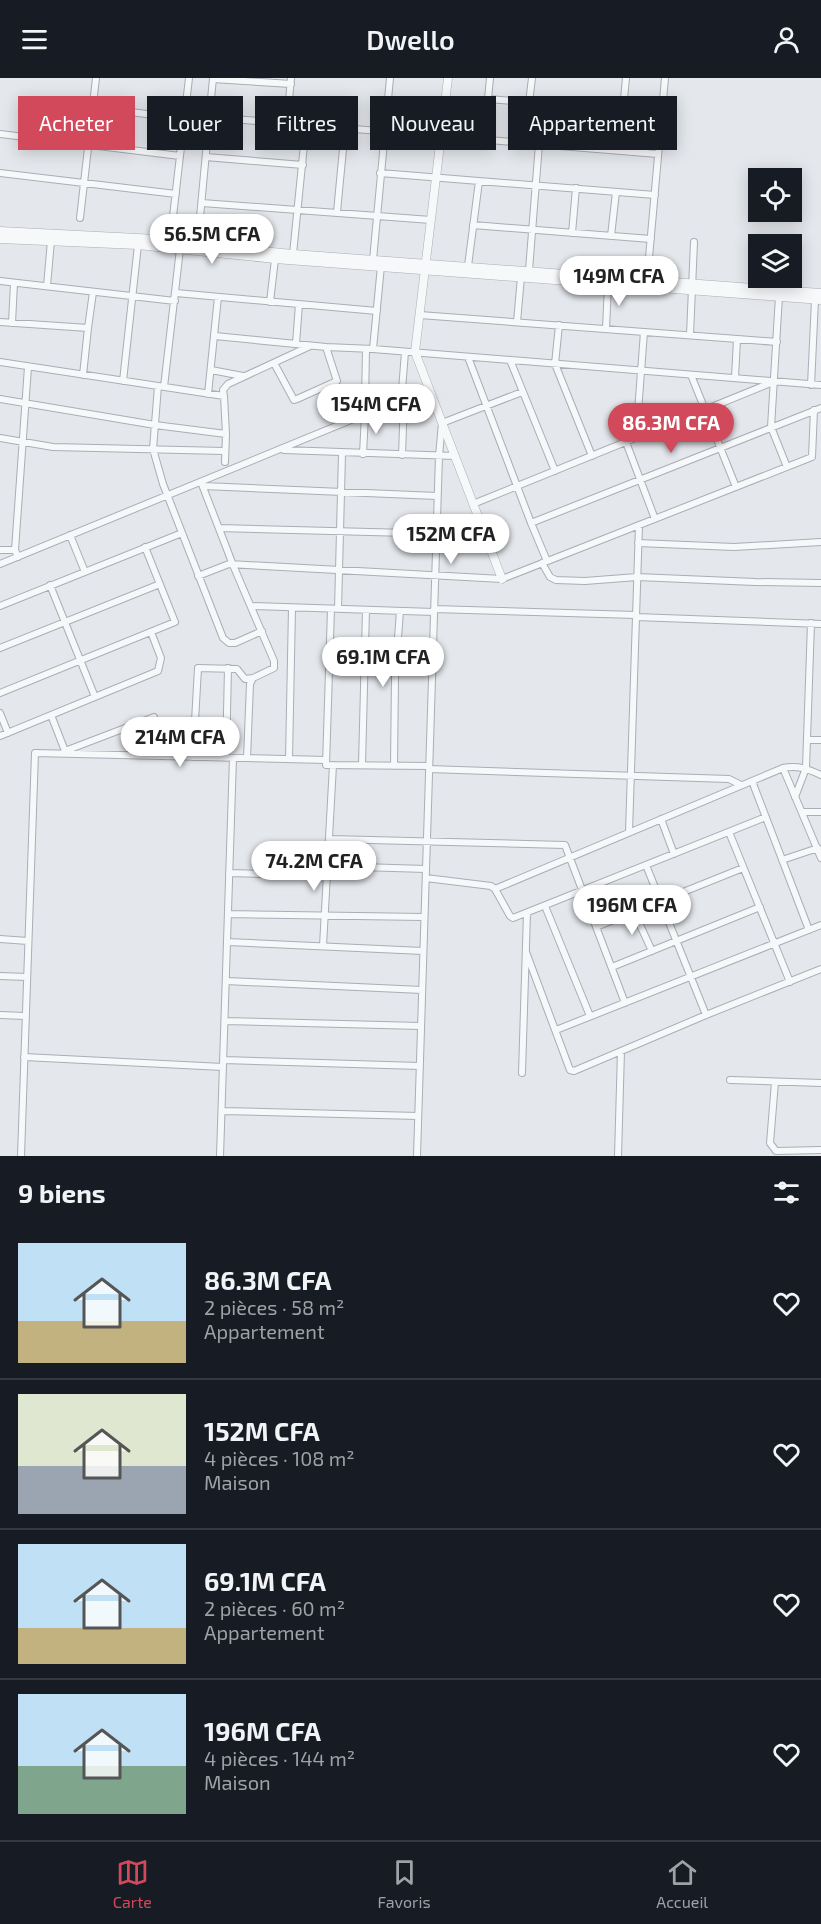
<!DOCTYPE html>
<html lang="fr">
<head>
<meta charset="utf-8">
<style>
  :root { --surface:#171b24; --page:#242831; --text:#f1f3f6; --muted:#9ea1a6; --line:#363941; --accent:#d1495b }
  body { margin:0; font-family:"Exo 2",sans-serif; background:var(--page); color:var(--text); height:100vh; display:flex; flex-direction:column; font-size:22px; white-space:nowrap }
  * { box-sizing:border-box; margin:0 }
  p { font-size:20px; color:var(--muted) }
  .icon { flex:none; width:33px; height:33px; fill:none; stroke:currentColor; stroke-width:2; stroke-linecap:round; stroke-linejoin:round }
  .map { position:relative; height:1078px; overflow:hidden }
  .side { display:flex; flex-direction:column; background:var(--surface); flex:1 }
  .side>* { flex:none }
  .hud { position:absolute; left:18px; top:18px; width:786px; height:54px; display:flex; gap:12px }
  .controls { position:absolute; left:748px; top:90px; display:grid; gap:12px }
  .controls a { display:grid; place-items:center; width:54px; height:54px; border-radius:0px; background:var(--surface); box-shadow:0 3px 15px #0003; font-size:30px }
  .price { position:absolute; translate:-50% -51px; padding:0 14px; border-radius:21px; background:#fff; color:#222; font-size:20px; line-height:39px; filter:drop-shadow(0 2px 3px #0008) }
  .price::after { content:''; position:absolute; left:50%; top:36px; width:18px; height:14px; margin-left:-9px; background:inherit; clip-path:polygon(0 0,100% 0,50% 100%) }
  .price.current { background:var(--accent); color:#fff }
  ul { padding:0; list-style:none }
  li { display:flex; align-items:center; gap:18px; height:150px; padding:0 18px }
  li+li { border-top:2px solid var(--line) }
  li span { display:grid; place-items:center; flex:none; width:168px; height:120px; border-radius:0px; color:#555 }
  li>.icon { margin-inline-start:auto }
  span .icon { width:72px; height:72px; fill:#fffc; stroke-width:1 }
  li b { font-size:26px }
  h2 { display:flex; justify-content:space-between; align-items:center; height:72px; padding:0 18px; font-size:26px }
  .chip { padding:0 21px; border-radius:0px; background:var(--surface); box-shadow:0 3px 15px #0003; font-size:21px; line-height:54px }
  .chip.current { background:var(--accent); color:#fff }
  header { display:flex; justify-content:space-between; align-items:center; height:78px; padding:0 18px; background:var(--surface); font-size:27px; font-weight:600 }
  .menu { display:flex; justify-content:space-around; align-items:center; height:84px; border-top:2px solid var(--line); background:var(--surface); font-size:16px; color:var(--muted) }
  .menu a { display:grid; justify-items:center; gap:3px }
  .menu .current { color:var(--accent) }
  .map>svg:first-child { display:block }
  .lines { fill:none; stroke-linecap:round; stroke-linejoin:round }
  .minor-casing { stroke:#a9aeb7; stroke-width:8 }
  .tertiary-casing { stroke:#a9aeb7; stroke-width:9 }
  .minor { stroke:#f7f8fa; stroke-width:6 }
  .tertiary { stroke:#f7f8fa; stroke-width:8 }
</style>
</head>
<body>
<header><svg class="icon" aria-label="menu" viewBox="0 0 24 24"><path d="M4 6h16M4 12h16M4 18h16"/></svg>Dwello<svg class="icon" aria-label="person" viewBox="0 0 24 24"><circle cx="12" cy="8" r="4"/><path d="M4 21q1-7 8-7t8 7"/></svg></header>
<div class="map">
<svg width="821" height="1078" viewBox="0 0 821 1078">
  <rect width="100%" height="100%" fill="#e4e7ec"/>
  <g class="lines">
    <!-- minor casing -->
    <g class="minor-casing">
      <path id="minor" d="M213,1L291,6
        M488,21L662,35
        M529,25L532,0
        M623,32L626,0
        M209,39L658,76
        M287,45L291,0
        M0,56L180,78
        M40,61L43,33L92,29L185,41
        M484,62L490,0
        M575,69L578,28
        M206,79L303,87
        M0,95L176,116
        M380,95L655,117
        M202,125L431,142
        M337,134L345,50
        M80,140L96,0
        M172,147L189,0
        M473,147L651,161
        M572,155L576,110
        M611,158L616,114
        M197,171L213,0
        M293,176L306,47
        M373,182L390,0
        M468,188L479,103
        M529,192L539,66
        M647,202L665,0
        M0,203L175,223
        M47,208L51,163
        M176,215L377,233
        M779,218L771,349L787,389
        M270,224L275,181
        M420,237L777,264
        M0,244L88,250L83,297
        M517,244L521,199
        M12,245L14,205
        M559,247L555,286L592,378
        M88,250L93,214
        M606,251L608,206
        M690,257L694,164
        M215,258L326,269L373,271L821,307
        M296,266L299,226
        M373,271L381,188
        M468,279L531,445L547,483
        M510,282L555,393
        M0,284L224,318L226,356L225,384
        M274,285L294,322L297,321L337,303L326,269
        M211,292L243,298
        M691,297L736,409
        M735,300L737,261
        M123,303L138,167
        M811,307L815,222
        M158,308L153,371L163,406L223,560L229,565H235L262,553
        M164,309L180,171
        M402,312L405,274
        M208,316L218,219
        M224,318L223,312L228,306L310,268
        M0,321L155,347L226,356
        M365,326L366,271
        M0,360L53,369L224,373
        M636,360L644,254
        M626,364L655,441
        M284,372L455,378
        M363,376L365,337
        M402,377L404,321
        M201,404L233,487L274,583V590L253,600L250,606L247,680
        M203,408L437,418
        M473,426L773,304
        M531,445L821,330
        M219,450L485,457
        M70,457L85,494
        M638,465L734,469L821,464
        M0,472H15
        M18,479L15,472L28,289
        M542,485L550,499L556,502L585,503L637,499L755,504L821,505
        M0,486L429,310
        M198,498L229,486L502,501L812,379L814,332
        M50,507L95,619
        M0,528L182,455
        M251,528L434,534
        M331,531L326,687L429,688
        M338,531L342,376
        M434,531L636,537
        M636,539L821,546
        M0,570L160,506
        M365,573L433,576
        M0,615L175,544L145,469
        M0,635L8,655
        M51,637L65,673L154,639
        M0,658L158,593L161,580L151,554
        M808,662H821
        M193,679L198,590L237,591L245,601L253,600
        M226,680L228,590
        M289,681L292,530
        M362,687L366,532
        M394,688L395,599L400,533
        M783,690L821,780
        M429,691L729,701L741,707
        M752,703L809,852
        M795,719L806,690L811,545
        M802,734H821
        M661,741L674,776
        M629,754L639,447
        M729,754L790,904
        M330,761L565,767L625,925
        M782,782L818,770
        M646,787L706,937
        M328,788L426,791
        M229,795L327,798
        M426,800L491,808L495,811L510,838L513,840L766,739
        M495,811L783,690C798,687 808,691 821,697
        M545,828L590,938
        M634,834L652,873
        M228,836L424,839
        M596,849L743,790
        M0,861L28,863
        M227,864L423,873
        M323,868L333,687
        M526,874L570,992L574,993L706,937L821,891
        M612,889L760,829
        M0,898L27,899
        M226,903L422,912
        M0,937L25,938
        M225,943L421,948
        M556,952L821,847
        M24,979L223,989
        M223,982L420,988
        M522,995L527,835
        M730,1002L821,1005
        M775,1004L770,1065L776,1073L821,1072
        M222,1033L418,1038
        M21,1078L35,675L326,682
        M220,1078L233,680
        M417,1078L439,378L442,345L522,314
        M618,1078L621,973"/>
    </g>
    <!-- tertiary casing -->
    <g class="tertiary-casing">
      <path id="tertiary" d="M448,0L415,274L502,501
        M0,153L177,162L198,167L293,176L821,215
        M0,161L138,167L275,181L821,222"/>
    </g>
    <!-- minor -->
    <use href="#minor" class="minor"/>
    <!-- tertiary -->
    <use href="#tertiary" class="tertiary"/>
  </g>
</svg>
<div class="controls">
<a><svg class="icon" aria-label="locate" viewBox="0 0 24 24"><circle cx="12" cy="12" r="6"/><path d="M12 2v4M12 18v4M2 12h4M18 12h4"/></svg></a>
<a><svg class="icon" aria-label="layers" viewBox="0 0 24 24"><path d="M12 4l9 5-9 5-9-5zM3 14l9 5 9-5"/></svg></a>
</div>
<b class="price" style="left:212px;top:187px">56.5M CFA</b>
<b class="price" style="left:619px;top:229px">149M CFA</b>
<b class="price" style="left:376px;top:357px">154M CFA</b>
<b class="price current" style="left:671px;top:376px">86.3M CFA</b>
<b class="price" style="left:451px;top:487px">152M CFA</b>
<b class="price" style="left:383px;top:610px">69.1M CFA</b>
<b class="price" style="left:180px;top:690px">214M CFA</b>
<b class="price" style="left:314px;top:814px">74.2M CFA</b>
<b class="price" style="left:632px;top:858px">196M CFA</b>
<div class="hud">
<a class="chip current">Acheter</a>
<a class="chip">Louer</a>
<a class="chip">Filtres</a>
<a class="chip">Nouveau</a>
<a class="chip">Appartement</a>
</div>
</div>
<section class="side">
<h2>9 biens<svg class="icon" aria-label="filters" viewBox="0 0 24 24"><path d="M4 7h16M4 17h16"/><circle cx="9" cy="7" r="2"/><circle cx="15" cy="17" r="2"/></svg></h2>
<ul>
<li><span style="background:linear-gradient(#bfe0f5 65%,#c2b280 0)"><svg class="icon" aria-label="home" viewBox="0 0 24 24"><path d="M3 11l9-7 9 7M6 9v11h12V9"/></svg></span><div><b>86.3M CFA</b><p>2 pièces · 58 m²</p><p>Appartement</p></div><svg class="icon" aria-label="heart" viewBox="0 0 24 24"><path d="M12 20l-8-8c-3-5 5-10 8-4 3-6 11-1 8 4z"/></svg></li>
<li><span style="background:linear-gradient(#dfe7d0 60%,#9aa5b1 0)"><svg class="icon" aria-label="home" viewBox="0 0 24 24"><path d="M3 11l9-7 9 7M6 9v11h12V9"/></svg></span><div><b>152M CFA</b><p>4 pièces · 108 m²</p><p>Maison</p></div><svg class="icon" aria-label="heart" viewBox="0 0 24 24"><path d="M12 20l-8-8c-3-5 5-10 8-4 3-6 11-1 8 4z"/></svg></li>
<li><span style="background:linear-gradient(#bfe0f5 70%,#c2b280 0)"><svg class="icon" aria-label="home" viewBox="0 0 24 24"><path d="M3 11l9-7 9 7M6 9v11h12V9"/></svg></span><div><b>69.1M CFA</b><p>2 pièces · 60 m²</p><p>Appartement</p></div><svg class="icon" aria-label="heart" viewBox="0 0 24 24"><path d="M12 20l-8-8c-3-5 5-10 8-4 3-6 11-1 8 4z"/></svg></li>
<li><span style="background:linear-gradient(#bfe0f5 60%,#7fa58c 0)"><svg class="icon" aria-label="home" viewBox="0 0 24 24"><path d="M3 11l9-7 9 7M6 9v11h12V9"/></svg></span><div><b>196M CFA</b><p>4 pièces · 144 m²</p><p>Maison</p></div><svg class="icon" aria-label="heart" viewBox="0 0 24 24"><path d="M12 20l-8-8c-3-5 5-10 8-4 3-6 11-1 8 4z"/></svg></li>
</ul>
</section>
<nav class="menu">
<a class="current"><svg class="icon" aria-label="map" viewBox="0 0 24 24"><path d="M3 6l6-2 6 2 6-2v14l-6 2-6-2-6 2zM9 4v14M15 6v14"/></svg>Carte</a>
<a><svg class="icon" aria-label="saved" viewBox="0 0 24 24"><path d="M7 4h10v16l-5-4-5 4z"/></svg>Favoris</a>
<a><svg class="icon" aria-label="home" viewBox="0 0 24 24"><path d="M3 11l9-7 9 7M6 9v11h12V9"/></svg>Accueil</a>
</nav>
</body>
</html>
